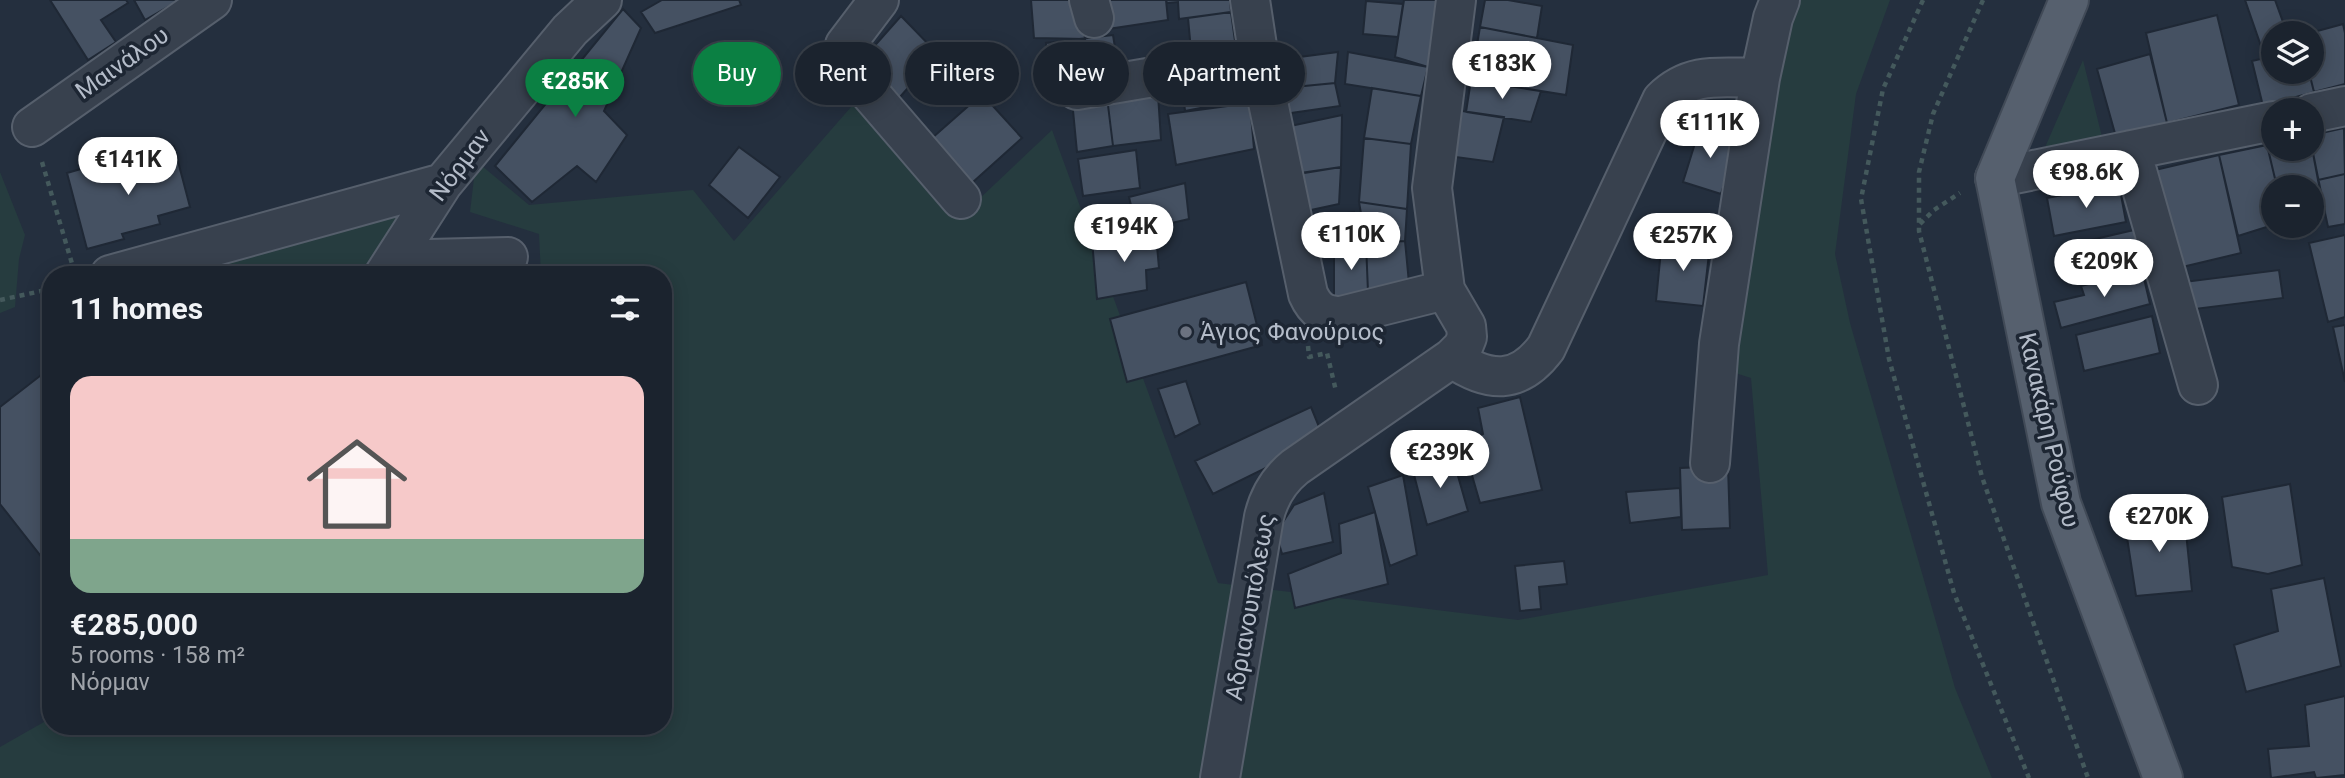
<!DOCTYPE html>
<html lang="en">
<head>
<meta charset="utf-8">
<style>
  :root { --surface:#1b232e; --page:#282f3a; --text:#f1f3f6; --muted:#a0a4aa; --line:#39404a; --accent:#0b8043 }
  body { margin:0; font-family:Roboto,sans-serif; background:var(--page); color:var(--text); height:100vh; display:flex; flex-direction:column; font-size:26px; white-space:nowrap }
  * { box-sizing:border-box; margin:0 }
  p { font-size:23px; color:var(--muted) }
  .icon { flex:none; width:38px; height:38px; fill:none; stroke:currentColor; stroke-width:2; stroke-linecap:round; stroke-linejoin:round }
  .map { position:relative; flex:1; overflow:hidden }
  .details { position:absolute; left:42px; top:266px; width:630px; height:469px; display:flex; flex-direction:column; background:var(--surface); border-radius:28px; box-shadow:0 4px 18px #0003,0 0 0 2px var(--line) }
  .details>* { flex:none }
  .hud { position:absolute; left:693px; top:42px; width:665px; height:63px; display:flex; gap:14px }
  .controls { position:absolute; left:2261px; top:21px; display:grid; gap:14px }
  .controls a { display:grid; place-items:center; width:63px; height:63px; border-radius:50%; background:var(--surface); box-shadow:0 4px 18px #0003,0 0 0 2px var(--line); font-size:35px }
  .price { position:absolute; translate:-50% -60px; padding:0 16px; border-radius:24px; background:#fff; color:#222; font-size:23px; line-height:46px; filter:drop-shadow(0 2px 4px #0008) }
  .price::after { content:''; position:absolute; left:50%; top:42px; width:21px; height:16px; margin-left:-10px; background:inherit; clip-path:polygon(0 0,100% 0,50% 100%) }
  .price.on { background:var(--accent); color:#fff }
  ul { padding:0; list-style:none }
  li { display:grid; align-content:center; gap:14px; height:371px; padding:0 28px }
  li+li { border-top:2px solid var(--line) }
  li span { display:grid; place-items:center; height:217px; border-radius:21px; color:#555 }
  li>.icon { margin-inline-start:auto }
  span .icon { width:126px; height:126px; fill:#fffc; stroke-width:1 }
  li b { font-size:30px }
  h2 { display:flex; justify-content:space-between; align-items:center; height:84px; padding:0 28px; font-size:30px }
  .tag { padding:0 24px; border-radius:32px; background:var(--surface); box-shadow:0 4px 18px #0003,0 0 0 2px var(--line); font-size:24px; line-height:63px }
  .tag.on { background:var(--accent); color:#fff }
  .map>svg:first-child { display:block }
  .green { fill:#263c3f }
  .building { fill:#455162; stroke:#1f2835; stroke-width:2 }
  .lines { fill:none; stroke-linecap:round; stroke-linejoin:round }
  .minor-casing { stroke:#565f6c; stroke-width:42 }
  .major-casing { stroke:#414a57; stroke-width:42 }
  .path { stroke:#44595c; stroke-width:4.5; stroke-dasharray:5 5; stroke-linecap:butt }
  .minor { stroke:#38414e; stroke-width:38 }
  .major { stroke:#56606e; stroke-width:38 }
  .worship-dot { fill:#6b7280; stroke:#1d2633; stroke-width:2.5 }
  .labels { text-anchor:middle; dominant-baseline:central; stroke-width:7; stroke-linejoin:round; paint-order:stroke }
  .street-label { font-size:24px; fill:#b4bcc9; stroke:#1d2633 }
  .poi-label { font-size:24px; fill:#b4bcc9; stroke:#1d2633; text-anchor:start }
</style>
</head>
<body>
<div class="map">
<svg width="2345" height="778" viewBox="0 0 2345 778">
  <rect width="100%" height="100%" fill="#242f3e"/>
  <!-- green -->
  <path class="green" d="M1794,0H1890L1856,94L1835,254L1850,323L1955,688L1992,778H0V747L51,718V726H663V275H541L539,234L470,212L476,161L529,205L693,190L734,241L858,99L959,218L1052,130L1218,583L1518,620L1768,575L1751,378L1729,371L1762,159Z
    M2083,60L2102,137L2043,152Z
    M0,172L25,235L19,259L15,307L0,313Z
    M443,183L383,275H133Z"/>
  <!-- building -->
  <path class="building" d="M50,0H126L128,3L101,20L116,42L88,60Z
    M134,0H180L145,20Z
    M662,0H739L741,5L655,33L641,12Z
    M1031,0H1081L1085,39L1034,38Z
    M1103,0H1166L1168,20L1108,29Z
    M1166,0H1230L1231,12L1179,19L1178,2L1167,3Z
    M1404,0H1444L1428,67L1395,57Z
    M1485,0H1508L1542,6L1537,38L1480,27Z
    M2245,0H2275L2287,33H2273V42L2261,46Z
    M1366,1L1403,4L1398,37L1363,34Z
    M623,9L641,28L604,111L627,135L596,182L577,166L532,202L495,166Z
    M1231,12L1237,55L1192,61L1188,18Z
    M2217,15L2239,105L2167,123L2146,33Z
    M901,16L938,54L892,106L854,69Z
    M2343,24L2345,33V84L2314,92L2309,72H2312V33H2310Z
    M1480,27L1573,45L1566,95L1471,80Z
    M1113,35L1119,72L1048,84L1046,43Z
    M1338,52L1335,83L1284,88V59Z
    M1348,52L1428,67L1421,96L1345,84Z
    M2150,54L2167,123L2116,137L2097,69Z
    M2273,56V72H2309L2314,92L2263,106L2252,61Z
    M1236,66L1237,101L1185,111L1181,74Z
    M1471,80L1541,91L1531,122L1466,112Z
    M1335,83L1340,106L1284,114V88Z
    M1372,88L1421,96L1411,144L1364,138Z
    M982,94L1022,138L963,191L923,146Z
    M1158,94L1161,140L1113,146L1107,97Z
    M1107,97L1113,146L1077,152L1072,100Z
    M1250,103L1254,149L1176,165L1168,114Z
    M1455,110L1504,117L1493,162L1448,156Z
    M1342,115L1341,167L1287,175L1281,128Z
    M1700,127L1738,139L1721,194L1683,182Z
    M2344,128L2345,174L2318,180L2312,148V135Z
    M1364,138L1411,144L1407,209L1359,202Z
    M2273,144V149L2312,148L2325,212L2312,216V187H2277L2267,145Z
    M2267,145L2277,187H2273V225L2238,236L2219,155Z
    M174,146L190,207L158,216L160,224L122,234L124,239L87,249L67,173L91,166L95,179L105,177L104,172L139,162L137,156Z
    M739,147L780,177L748,218L709,185Z
    M1136,150L1140,188L1083,196L1078,159Z
    M2219,155L2241,253L2178,268L2155,170Z
    M1341,167L1339,204L1297,213L1292,175Z
    M2345,174V224L2328,227L2318,180Z
    M1185,183L1189,219L1137,231L1129,197Z
    M2119,184L2126,222L2054,236L2047,198Z
    M1359,202L1407,209L1405,241L1366,243Z
    M1354,212L1360,246L1312,257L1309,219Z
    M2134,230L2143,266L2072,282L2065,246Z
    M1156,234L1159,268L1146,270L1147,290L1097,299L1092,240Z
    M2345,235V317L2328,322L2309,243Z
    M1662,240L1710,245L1703,306L1656,301Z
    M1405,241L1409,283L1368,292L1366,243Z
    M1366,243L1368,292L1334,300V253Z
    M2142,270L2150,304L2061,328L2054,302L2084,295L2081,286Z
    M2279,270L2283,298L2187,310L2184,282Z
    M1246,282L1262,345L1127,382L1110,319Z
    M2152,316L2160,353L2084,371L2076,335Z
    M2345,325V382L2333,327Z
    M45,372L51,379V569L0,504V407Z
    M1186,381L1200,424L1175,437L1158,389Z
    M1520,397L1542,490L1480,503L1463,444L1483,434L1478,408Z
    M1311,407L1324,439L1213,494L1195,461Z
    M1452,455L1468,511L1427,525L1412,467Z
    M1728,466L1730,528L1682,530L1680,468Z
    M1403,475L1417,555L1390,566L1368,487Z
    M2290,484L2302,565L2268,574L2232,567L2222,497Z
    M1680,488L1681,517L1630,523L1626,492Z
    M1324,493L1333,542L1282,554L1276,533L1294,505Z
    M1375,512L1388,584L1295,608L1288,574L1341,553L1339,524Z
    M2184,513L2192,591L2136,596L2124,518Z
    M1564,561L1567,584L1539,587L1541,609L1520,611L1515,566Z
    M2324,578L2341,666L2246,692L2234,645L2278,631L2271,589Z
    M2345,696V775L2316,778L2314,772L2271,778L2268,749L2309,746L2305,705Z"/>
  <g class="lines">
    <!-- minor casing -->
    <g class="minor-casing">
      <path id="minor" d="M879,0L845,45V64L961,199
        M1089,0L1094,18
        M1250,0L1259,59L1308,294C1315,310 1324,316 1341,316L1445,290
        M1760,78L1773,18L1780,0
        M1077,90L1259,59
        M2312,113L2345,106
        M32,127L212,0
        M2131,150L2198,385
        M1995,178L2273,121
        M429,259L508,257
        M110,275L443,183
        M384,275L443,183L570,30L602,0
        M1452,358C1489,383 1518,385 1546,348L1662,100C1691,71 1722,78 1760,78L1719,344L1710,463
        M1220,778L1264,517C1269,496 1279,480 1295,467L1452,358L1463,347L1467,337L1466,326L1445,290L1432,188L1456,0"/>
    </g>
    <!-- major casing -->
    <g class="major-casing">
      <path id="major" d="M2069,0L1995,178L2061,503L2163,778"/>
    </g>
    <!-- path -->
    <path class="path" d="M1923,0L1883,89L1861,199L1889,359L1954,593L2029,778
      M1983,0L1933,114L1919,172V231L1982,477L2088,778
      M42,162L73,267
      M1920,224L1934,210L1960,193
      M0,300L51,289
      M1308,346L1309,357L1327,353L1336,391"/>
    <!-- minor -->
    <use href="#minor" class="minor"/>
    <!-- major -->
    <use href="#major" class="major"/>
  </g>
  <!-- markers -->
  <circle class="worship-dot" cx="1186" cy="332" r="7"/>
  <g class="labels">
    <!-- street labels -->
    <g class="street-label">
      <text transform="translate(122 63) rotate(-35)">Μαινάλου</text>
      <text transform="translate(460 165) rotate(-53)">Νόρμαν</text>
      <text transform="translate(2049 430) rotate(77)">Κανακάρη Ρούφου</text>
      <text transform="translate(1250 607) rotate(-80)">Αδριανουπόλεως</text>
    </g>
    <!-- poi labels -->
    <g class="poi-label">
      <text x="1200" y="332">Άγιος Φανούριος</text>
    </g>
  </g>
</svg>
<div class="controls">
<a><svg class="icon" aria-label="layers" viewBox="0 0 24 24"><path d="M12 4l9 5-9 5-9-5zM3 14l9 5 9-5"/></svg></a>
<a>+</a>
<a>−</a>
</div>
<b class="price" style="left:1502px;top:101px">€183K</b>
<b class="price on" style="left:575px;top:119px">€285K</b>
<b class="price" style="left:1710px;top:160px">€111K</b>
<b class="price" style="left:128px;top:197px">€141K</b>
<b class="price" style="left:2086px;top:210px">€98.6K</b>
<b class="price" style="left:1124px;top:264px">€194K</b>
<b class="price" style="left:1351px;top:272px">€110K</b>
<b class="price" style="left:1683px;top:273px">€257K</b>
<b class="price" style="left:2104px;top:299px">€209K</b>
<b class="price" style="left:1440px;top:490px">€239K</b>
<b class="price" style="left:2159px;top:554px">€270K</b>
<div class="hud">
<a class="tag on">Buy</a>
<a class="tag">Rent</a>
<a class="tag">Filters</a>
<a class="tag">New</a>
<a class="tag">Apartment</a>
</div>
<section class="details">
<h2>11 homes<svg class="icon" aria-label="filters" viewBox="0 0 24 24"><path d="M4 7h16M4 17h16"/><circle cx="9" cy="7" r="2"/><circle cx="15" cy="17" r="2"/></svg></h2>
<ul>
<li><span style="background:linear-gradient(#f6c9c9 75%,#7fa58c 0)"><svg class="icon" aria-label="home" viewBox="0 0 24 24"><path d="M3 11l9-7 9 7M6 9v11h12V9"/></svg></span><div><b>€285,000</b><p>5 rooms · 158 m²</p><p>Νόρμαν</p></div></li>
</ul>
</section>
</div>
</body>
</html>
